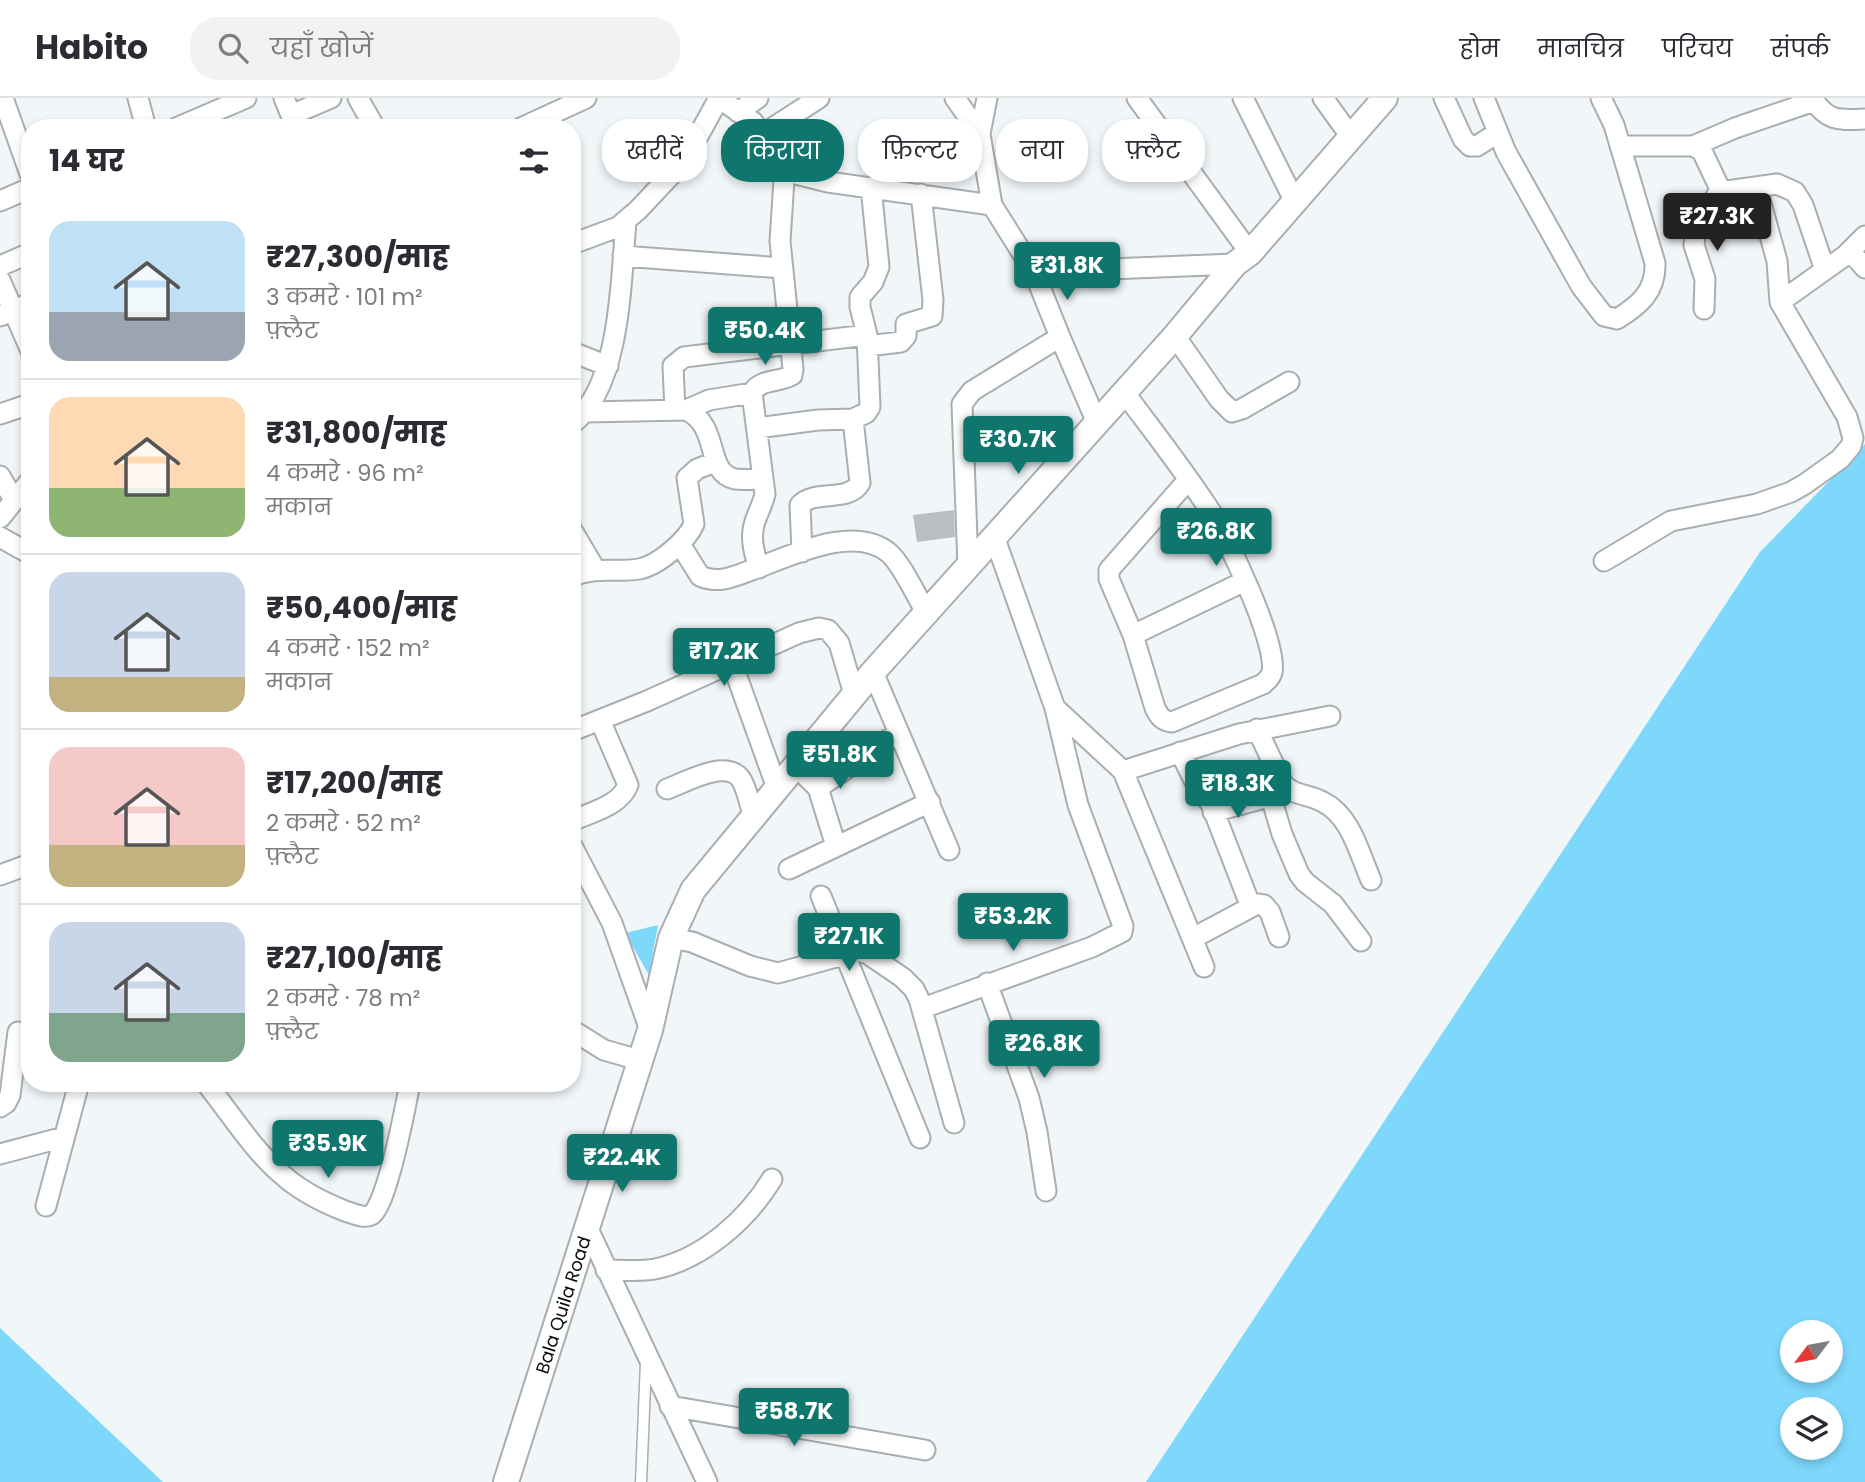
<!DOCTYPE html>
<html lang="hi">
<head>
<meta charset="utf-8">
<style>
  :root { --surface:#fff; --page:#f2f2f3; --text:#2b2b33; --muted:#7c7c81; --line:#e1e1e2; --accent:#0f766e }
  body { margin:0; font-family:Poppins,"Noto Sans Devanagari",sans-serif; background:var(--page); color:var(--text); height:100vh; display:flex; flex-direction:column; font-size:26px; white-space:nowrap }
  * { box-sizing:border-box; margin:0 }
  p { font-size:23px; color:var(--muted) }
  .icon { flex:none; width:38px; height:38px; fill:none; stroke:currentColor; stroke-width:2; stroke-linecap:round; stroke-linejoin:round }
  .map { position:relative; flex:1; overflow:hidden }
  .drawer { position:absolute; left:21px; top:21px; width:560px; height:973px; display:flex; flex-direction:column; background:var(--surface); border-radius:28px; box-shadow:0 4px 10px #0003 }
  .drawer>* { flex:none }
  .guide { position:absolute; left:602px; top:21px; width:665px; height:63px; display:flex; gap:14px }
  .needle { width:46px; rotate:238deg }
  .fabs { position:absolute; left:1780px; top:1222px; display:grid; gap:14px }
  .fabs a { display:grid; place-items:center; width:63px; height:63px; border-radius:50%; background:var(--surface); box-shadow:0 4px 10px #0003; font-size:35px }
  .price { position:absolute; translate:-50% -60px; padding:0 16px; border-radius:7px; background:var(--accent); color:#fff; font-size:23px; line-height:46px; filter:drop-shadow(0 2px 4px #0008) }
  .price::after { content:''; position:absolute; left:50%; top:42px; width:21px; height:16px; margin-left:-10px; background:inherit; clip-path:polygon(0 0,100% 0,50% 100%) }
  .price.current { background:#222; color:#fff }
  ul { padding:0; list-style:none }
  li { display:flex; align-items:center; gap:21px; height:175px; padding:0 28px }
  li+li { border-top:2px solid var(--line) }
  li span { display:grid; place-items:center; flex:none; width:196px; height:140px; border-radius:21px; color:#555 }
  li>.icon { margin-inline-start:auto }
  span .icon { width:84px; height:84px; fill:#fffc; stroke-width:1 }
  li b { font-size:30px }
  h2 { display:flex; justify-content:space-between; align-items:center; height:84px; padding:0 28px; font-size:30px }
  .tag { padding:0 24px; border-radius:28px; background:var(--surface); box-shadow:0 4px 10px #0003; font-size:24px; line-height:63px }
  .tag.current { background:var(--accent); color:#fff }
  header { display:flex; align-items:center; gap:42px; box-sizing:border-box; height:98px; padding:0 35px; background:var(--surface); border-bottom:2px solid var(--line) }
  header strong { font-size:33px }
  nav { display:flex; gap:38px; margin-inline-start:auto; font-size:24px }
  .search { width:490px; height:63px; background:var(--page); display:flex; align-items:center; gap:18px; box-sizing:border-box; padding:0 24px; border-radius:28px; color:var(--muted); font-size:26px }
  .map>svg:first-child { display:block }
  .green { fill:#7ed8fc; fill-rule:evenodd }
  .building { fill:#b9bec0 }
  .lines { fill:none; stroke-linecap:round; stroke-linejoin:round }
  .service-casing { stroke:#a9aeb0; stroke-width:13 }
  .minor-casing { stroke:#a9aeb0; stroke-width:23 }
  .tertiary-casing { stroke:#a9aeb0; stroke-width:28 }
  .service { stroke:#fff; stroke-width:10 }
  .minor { stroke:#fff; stroke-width:19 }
  .tertiary { stroke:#fff; stroke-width:24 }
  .labels { text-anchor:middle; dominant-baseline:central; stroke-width:6; stroke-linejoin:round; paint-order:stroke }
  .street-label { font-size:18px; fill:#0a0c0d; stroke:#fff }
</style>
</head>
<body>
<header>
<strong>Habito</strong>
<div class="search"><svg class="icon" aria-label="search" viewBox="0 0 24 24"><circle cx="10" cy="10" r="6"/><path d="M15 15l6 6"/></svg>यहाँ खोजें</div>
<nav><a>होम</a><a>मानचित्र</a><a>परिचय</a><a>संपर्क</a></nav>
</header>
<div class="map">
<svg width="1865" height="1384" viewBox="0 0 1865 1384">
  <rect width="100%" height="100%" fill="#f1f6f9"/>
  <!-- green -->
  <path class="green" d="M1865,346V1384H1146L1760,454ZM1792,1234H1830V1272H1792ZM1792,1311H1830V1349H1792Z
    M658,827L649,877L625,835Z
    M0,1230L163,1384H0Z"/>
  <!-- building -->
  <path class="building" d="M954,412L955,439L917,444L913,417Z"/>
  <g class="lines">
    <!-- service casing -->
    <g class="service-casing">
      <path id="service" d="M641,1384L646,1264"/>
    </g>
    <!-- minor casing -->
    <g class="minor-casing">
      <path id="minor" d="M3,0L30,76
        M138,0L146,30
        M284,0L291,17L331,0
        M358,0L375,30
        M719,0L753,24L785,66L796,76L828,84L992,107
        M955,0L980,36
        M987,0L980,36L992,107L1034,174L1060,239L1097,325
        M1137,0L1250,155
        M1243,0L1295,104
        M1323,0L1351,39
        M1444,0L1463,41L1470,48H1477L1497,35
        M1484,0L1506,54L1581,188L1604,218L1617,221C1640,207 1656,193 1655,165L1614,27L1601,0
        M1812,0C1828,24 1838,22 1865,21
        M738,14L758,0
        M176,30L246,0
        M521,30L586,0
        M763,36L819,0
        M1620,48H1693L1702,53L1720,91L1727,93L1777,86L1795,94L1803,107L1825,172
        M1693,48L1735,30L1814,3
        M0,103L30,90
        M572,146L618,129L638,112L685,62L719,0
        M1850,153L1865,170
        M623,158L782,170
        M0,168L30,155
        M1034,174L1235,166
        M0,182L30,251
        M1780,204L1846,157L1865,138
        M1704,211L1705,181L1694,147L1695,138L1720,91
        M0,218L30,205
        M1175,238L1219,301L1232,314L1242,311L1289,284
        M867,248L901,244L906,238V226L932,218L933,202L921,96
        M572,254L608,268
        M1124,294C1153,333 1183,371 1209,411C1226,437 1278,545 1272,574C1271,580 1267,582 1263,586L1172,624C1162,623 1159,618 1155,610L1133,537L1109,481V472L1188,382
        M675,312L673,268L684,259L867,237
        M686,312L709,302L752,295
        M586,314L686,312C721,328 704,374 735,381C744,382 754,381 763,381
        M0,316L30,306
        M572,326C621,288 621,181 626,123
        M757,330L818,322L853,321L866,315L870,309L867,237L860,209V199L873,184L879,169L871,89
        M0,378L14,402
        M0,420L30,383
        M572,432L595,471
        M0,439L30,456
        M680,446L700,478C719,487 738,477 757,470C793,457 854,426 889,455C901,465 917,499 926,514
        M802,454L800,407C815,391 848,405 860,385L853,321
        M1604,463L1671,423L1757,406L1791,394L1805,386L1840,361L1851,348L1853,340L1847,319L1780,204L1777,163L1757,91
        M968,468L962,306L972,293L1060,239
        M759,470C753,452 749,436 757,418C760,410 763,405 765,396L752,295C761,280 779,285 792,277L793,271L780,143L785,66
        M572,478C599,468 614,475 639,471C657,468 687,443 694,426L687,380L697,371L715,364
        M1133,537L1245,483
        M732,565L777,690
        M873,574L949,752
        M1055,610L1123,673L1239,636L1330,618
        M1257,631L1283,686C1294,698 1309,696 1323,704C1351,718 1359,755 1371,782
        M572,633L647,603L799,535L819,530L828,532L839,545L854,596
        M1180,654L1194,682L1211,706L1251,809
        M796,668L818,690L836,748
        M1123,673L1204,869
        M818,690L898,635
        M667,691C684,685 725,661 740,680C747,689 749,705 753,716
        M1271,699L1282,736L1299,776L1305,784L1333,806L1361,843
        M1213,714L1283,695
        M572,723C591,714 620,708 628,687L600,622
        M572,748L612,825L650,932
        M789,771L930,704
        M0,777L30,766
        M821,798L920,1040
        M671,840L692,844L750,868L778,875L858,853L868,856L903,880L914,891L919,901L954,1025
        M1193,840L1257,806L1264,807L1270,814L1279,839
        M987,885L1029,1000L1037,1034L1046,1093
        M923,910L1092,849L1122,834L1123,828L1078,707L1055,610L994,438
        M572,932L604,952L639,962
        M206,985C231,1016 254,1054 285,1079C301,1093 325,1105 345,1113C353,1115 363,1121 371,1117C387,1108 406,1006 410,985
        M0,1009L6,1005L10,997L18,934
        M0,1056L64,1039
        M46,1108L79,985
        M588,1131L707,1384
        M606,1172C622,1172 638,1174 655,1171C703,1161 747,1122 772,1081
        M670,1308L925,1352"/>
    </g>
    <!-- tertiary casing -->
    <g class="tertiary-casing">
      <g id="tertiary">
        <path id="s1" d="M506,1384L650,932L671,840L693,792L873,574L1175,238L1235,166L1250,155L1385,0"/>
      </g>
    </g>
    <!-- service -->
    <use href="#service" class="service"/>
    <!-- minor -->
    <use href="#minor" class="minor"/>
    <!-- tertiary -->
    <use href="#tertiary" class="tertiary"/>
  </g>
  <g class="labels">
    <!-- street labels -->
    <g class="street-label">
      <text stroke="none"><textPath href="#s1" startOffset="186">Bala Quila Road</textPath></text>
    </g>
  </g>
</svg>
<div class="fabs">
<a><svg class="needle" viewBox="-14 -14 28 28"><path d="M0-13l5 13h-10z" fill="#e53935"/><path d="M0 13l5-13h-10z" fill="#7c7c81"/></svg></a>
<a><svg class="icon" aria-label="layers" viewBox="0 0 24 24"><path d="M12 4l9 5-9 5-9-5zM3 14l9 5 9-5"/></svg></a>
</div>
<b class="price current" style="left:1717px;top:155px">₹27.3K</b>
<b class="price" style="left:1067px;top:204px">₹31.8K</b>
<b class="price" style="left:765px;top:269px">₹50.4K</b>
<b class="price" style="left:1018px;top:378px">₹30.7K</b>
<b class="price" style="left:1216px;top:470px">₹26.8K</b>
<b class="price" style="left:724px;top:590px">₹17.2K</b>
<b class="price" style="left:840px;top:693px">₹51.8K</b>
<b class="price" style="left:1238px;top:722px">₹18.3K</b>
<b class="price" style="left:1013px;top:855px">₹53.2K</b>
<b class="price" style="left:849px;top:875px">₹27.1K</b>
<b class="price" style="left:1044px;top:982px">₹26.8K</b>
<b class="price" style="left:328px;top:1082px">₹35.9K</b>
<b class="price" style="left:622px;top:1096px">₹22.4K</b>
<b class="price" style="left:794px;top:1350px">₹58.7K</b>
<div class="guide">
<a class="tag">खरीदें</a>
<a class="tag current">किराया</a>
<a class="tag">फ़िल्टर</a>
<a class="tag">नया</a>
<a class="tag">फ़्लैट</a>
</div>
<section class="drawer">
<h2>14 घर<svg class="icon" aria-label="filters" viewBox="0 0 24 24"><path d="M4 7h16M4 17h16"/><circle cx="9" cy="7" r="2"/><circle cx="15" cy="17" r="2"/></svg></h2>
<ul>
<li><span style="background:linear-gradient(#bfe0f5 65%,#9aa5b1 0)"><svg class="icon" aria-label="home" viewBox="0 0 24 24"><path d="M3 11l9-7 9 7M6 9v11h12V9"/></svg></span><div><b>₹27,300/माह</b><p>3 कमरे · 101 m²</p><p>फ़्लैट</p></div></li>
<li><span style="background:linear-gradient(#ffd9b3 65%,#8fb573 0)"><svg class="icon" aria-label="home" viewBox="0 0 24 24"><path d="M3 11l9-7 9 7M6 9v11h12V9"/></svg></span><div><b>₹31,800/माह</b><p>4 कमरे · 96 m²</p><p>मकान</p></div></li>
<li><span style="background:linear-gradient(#c9d6e8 75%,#c2b280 0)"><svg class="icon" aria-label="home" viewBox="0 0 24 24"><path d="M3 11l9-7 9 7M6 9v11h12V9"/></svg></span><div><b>₹50,400/माह</b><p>4 कमरे · 152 m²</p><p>मकान</p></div></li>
<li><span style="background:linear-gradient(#f6c9c9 70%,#c2b280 0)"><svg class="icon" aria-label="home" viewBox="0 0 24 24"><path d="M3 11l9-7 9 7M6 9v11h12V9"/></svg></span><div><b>₹17,200/माह</b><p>2 कमरे · 52 m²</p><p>फ़्लैट</p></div></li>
<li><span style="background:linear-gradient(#c9d6e8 65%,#7fa58c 0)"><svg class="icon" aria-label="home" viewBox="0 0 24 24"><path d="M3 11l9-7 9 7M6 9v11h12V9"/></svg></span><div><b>₹27,100/माह</b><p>2 कमरे · 78 m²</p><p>फ़्लैट</p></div></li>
</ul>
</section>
</div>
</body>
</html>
